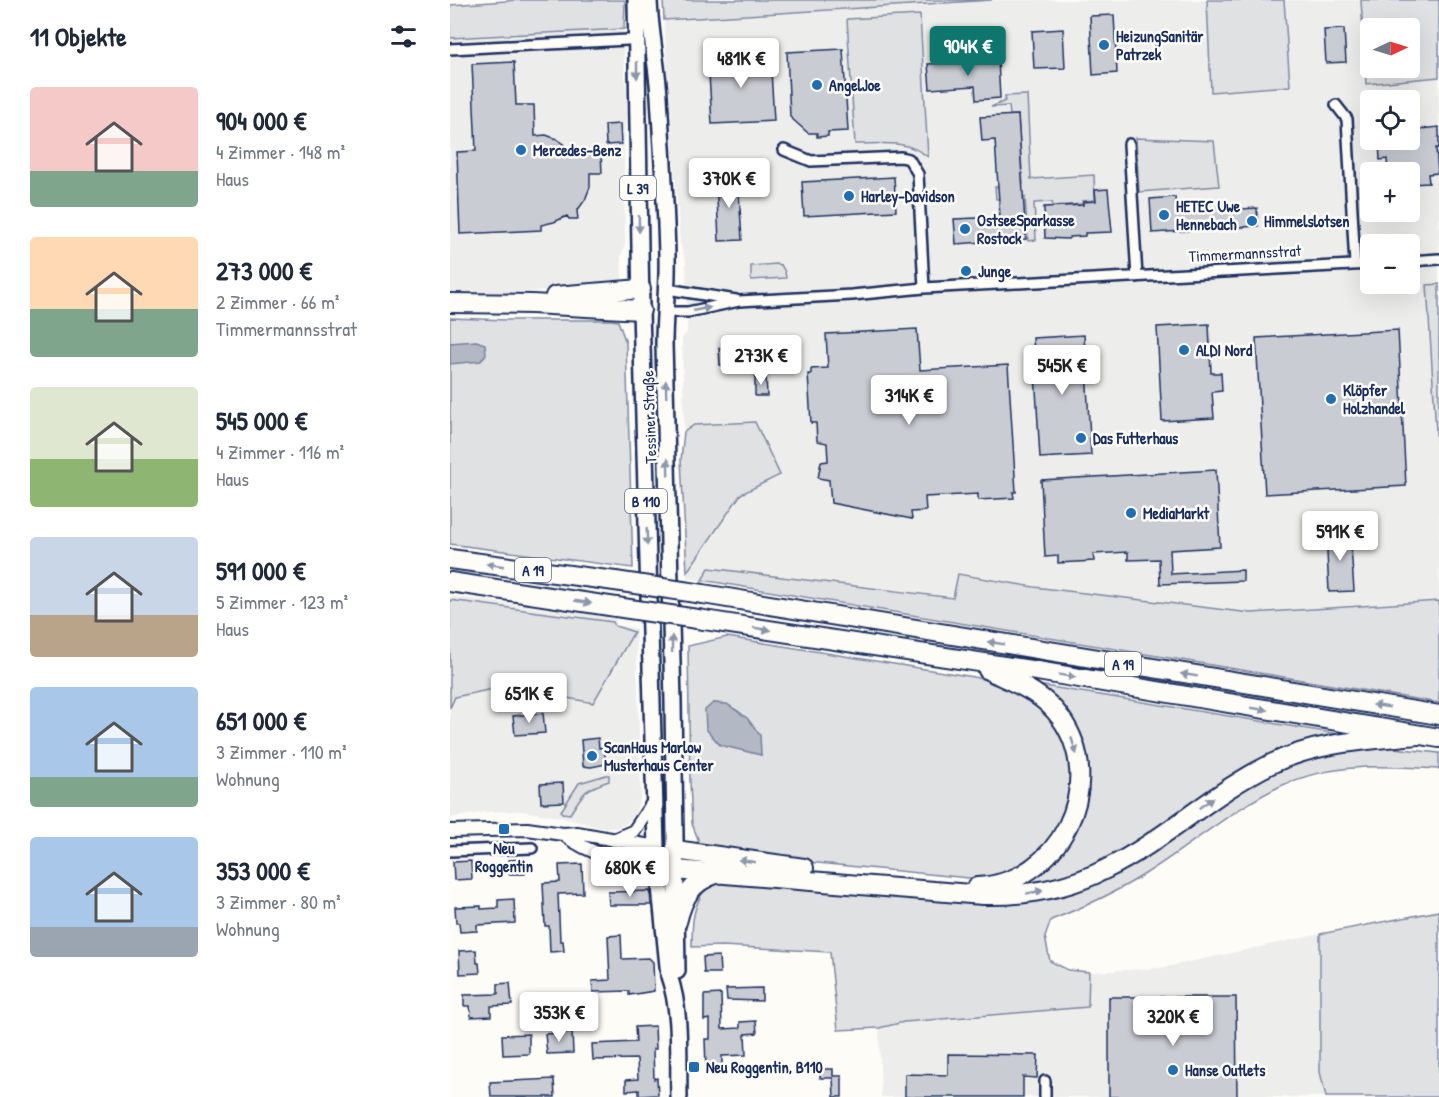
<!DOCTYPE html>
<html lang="de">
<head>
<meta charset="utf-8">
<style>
  :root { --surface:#fff; --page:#f2f2f3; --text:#1f2937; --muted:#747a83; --accent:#0f766e }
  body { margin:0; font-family:"Patrick Hand",sans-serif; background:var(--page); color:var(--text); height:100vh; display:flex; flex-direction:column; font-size:22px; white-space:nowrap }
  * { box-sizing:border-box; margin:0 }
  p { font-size:20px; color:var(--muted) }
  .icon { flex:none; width:33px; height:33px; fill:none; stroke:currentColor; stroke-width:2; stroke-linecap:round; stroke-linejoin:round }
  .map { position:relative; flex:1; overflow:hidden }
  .drawer { display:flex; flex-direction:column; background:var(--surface); width:450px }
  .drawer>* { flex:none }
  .needle { width:39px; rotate:86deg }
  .fabs { position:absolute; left:910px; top:18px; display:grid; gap:12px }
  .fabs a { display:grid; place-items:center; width:60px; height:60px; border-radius:6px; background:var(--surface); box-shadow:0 6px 24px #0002; font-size:30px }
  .price { position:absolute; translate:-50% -51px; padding:0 14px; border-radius:6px; background:#fff; color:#222; font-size:20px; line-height:39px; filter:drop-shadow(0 2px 3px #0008) }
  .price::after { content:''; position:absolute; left:50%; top:36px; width:18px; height:14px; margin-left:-9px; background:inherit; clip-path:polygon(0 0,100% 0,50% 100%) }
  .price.current { background:var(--accent); color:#fff }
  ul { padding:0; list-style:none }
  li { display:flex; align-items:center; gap:18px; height:150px; padding:0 30px }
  li span { display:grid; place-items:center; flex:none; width:168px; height:120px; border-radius:6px; color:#555 }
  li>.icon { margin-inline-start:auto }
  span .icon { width:72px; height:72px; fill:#fffc; stroke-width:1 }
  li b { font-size:26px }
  h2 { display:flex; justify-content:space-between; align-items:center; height:72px; padding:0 30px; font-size:26px }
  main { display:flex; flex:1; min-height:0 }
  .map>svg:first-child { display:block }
  .built { fill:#edeeec; fill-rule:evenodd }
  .green { fill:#e0e1e3; stroke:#7e88a0; stroke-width:1.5; fill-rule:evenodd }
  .water { fill:#b3b8c5; stroke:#76819c; stroke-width:1.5 }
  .building { fill:#c9ccd3; stroke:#1b2f5e; stroke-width:1.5 }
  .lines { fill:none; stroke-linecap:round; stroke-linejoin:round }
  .minor-casing { stroke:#1b2f5e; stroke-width:14 }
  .tertiary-casing { stroke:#1b2f5e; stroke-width:16 }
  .primary-casing { stroke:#1b2f5e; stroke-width:20 }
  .motorway-casing { stroke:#1b2f5e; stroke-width:22 }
  .minor { stroke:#fdfcf7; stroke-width:9 }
  .tertiary { stroke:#fdfcf7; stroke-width:12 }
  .primary { stroke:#fdfcf7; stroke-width:15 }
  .motorway { stroke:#fdfcf7; stroke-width:18 }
  .motorway-bridge-casing { stroke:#1b2f5e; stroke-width:22; stroke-linecap:butt }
  .motorway-bridge { stroke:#fdfcf7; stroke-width:18 }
  .oneway { fill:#8c96aa }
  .poi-dot { fill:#1f6fb2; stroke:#fdfcf7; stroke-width:2 }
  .labels { text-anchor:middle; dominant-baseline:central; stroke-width:5; stroke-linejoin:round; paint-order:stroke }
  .shield { fill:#fdfcf7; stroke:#5f6c8c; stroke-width:1.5 }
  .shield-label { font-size:15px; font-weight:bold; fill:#1b2f5e }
  .poi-label { font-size:16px; font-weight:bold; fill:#1b2f5e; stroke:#fdfcf7; text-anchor:start }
  .street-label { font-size:16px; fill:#1b2f5e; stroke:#fdfcf7 }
</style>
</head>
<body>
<main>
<section class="drawer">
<h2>11 Objekte<svg class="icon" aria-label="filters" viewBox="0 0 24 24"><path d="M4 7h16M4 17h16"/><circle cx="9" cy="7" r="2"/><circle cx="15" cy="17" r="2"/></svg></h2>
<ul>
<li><span style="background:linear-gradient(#f6c9c9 70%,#7fa58c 0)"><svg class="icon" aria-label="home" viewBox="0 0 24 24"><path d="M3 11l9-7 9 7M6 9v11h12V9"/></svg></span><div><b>904 000 €</b><p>4 Zimmer · 148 m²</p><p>Haus</p></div></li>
<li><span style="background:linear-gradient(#ffd9b3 60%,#7fa58c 0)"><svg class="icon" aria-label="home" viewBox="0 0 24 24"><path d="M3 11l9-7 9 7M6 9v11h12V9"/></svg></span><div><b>273 000 €</b><p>2 Zimmer · 66 m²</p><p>Timmermannsstrat</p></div></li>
<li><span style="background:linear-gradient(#dfe7d0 60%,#8fb573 0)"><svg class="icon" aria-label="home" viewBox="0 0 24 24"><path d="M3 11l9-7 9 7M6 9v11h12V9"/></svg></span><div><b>545 000 €</b><p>4 Zimmer · 116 m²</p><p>Haus</p></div></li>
<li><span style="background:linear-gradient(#c9d6e8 65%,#b9a48a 0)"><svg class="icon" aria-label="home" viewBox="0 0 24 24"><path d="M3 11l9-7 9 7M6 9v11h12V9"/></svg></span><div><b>591 000 €</b><p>5 Zimmer · 123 m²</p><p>Haus</p></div></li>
<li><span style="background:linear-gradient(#a9c7e8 75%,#7fa58c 0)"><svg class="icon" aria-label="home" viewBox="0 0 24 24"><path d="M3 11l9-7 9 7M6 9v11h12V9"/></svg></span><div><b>651 000 €</b><p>3 Zimmer · 110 m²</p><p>Wohnung</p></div></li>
<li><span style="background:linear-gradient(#a9c7e8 75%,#9aa5b1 0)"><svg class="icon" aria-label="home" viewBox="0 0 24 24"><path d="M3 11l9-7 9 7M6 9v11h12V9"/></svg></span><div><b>353 000 €</b><p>3 Zimmer · 80 m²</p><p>Wohnung</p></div></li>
</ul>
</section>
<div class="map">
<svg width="989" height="1097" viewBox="0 0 989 1097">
  <rect width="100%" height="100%" fill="#fdfcf7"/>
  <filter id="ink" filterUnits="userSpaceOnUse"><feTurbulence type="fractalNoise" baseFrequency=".0167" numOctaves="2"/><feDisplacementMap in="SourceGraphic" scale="12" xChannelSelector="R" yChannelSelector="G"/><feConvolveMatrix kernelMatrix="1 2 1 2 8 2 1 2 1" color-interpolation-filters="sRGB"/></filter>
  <g filter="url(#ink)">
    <!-- built -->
    <path class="built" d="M542,0H989V669L503,598L260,568L252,580L237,578L231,460L234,432L232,338L237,333L236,262L230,244L214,20ZM921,28H960V68H921ZM921,100H960V140H921ZM921,172H960V212H921ZM921,244H960V284H921Z
      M174,29L173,43L177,101L174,143L175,244L171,256L172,279L159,285L137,288L0,297V38Z
      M0,596L166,618V625L186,628L191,796L185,814L178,822L168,828H152L110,817L71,811L35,812L0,818Z
      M870,934V1072L876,1097H431L429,1028L454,1022L638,1007L639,972L711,968Z"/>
    <!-- green -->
    <path class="green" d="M69,0H175L174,29L0,38V5Z
      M213,0H542L214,20Z
      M757,0H834L840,86L761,92Z
      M911,0H989V77L916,84ZM921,28H960V68H921Z
      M470,15L478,157C456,139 432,144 405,144L397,19Z
      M577,95L581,179L644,175L645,200L632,201V204L603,206L602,202L584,203L586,240L578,241L575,197L546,199L545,187L573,184L568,115H560L559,106L541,107L555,101V96Z
      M686,138L764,141L769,186L689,192Z
      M326,264L331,265L335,272L336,278L301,280V266Z
      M989,284V481L977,285Z
      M0,318L57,320H161L168,321L176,343L183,568L0,544Z
      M305,422L330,475L291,494L237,572L231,460L234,432L244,425Z
      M259,568L503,598L508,574L584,587L801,613L989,601V703L252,580Z
      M0,600L163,622L165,626L184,632L143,703L77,690L62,685L5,697L0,708Z
      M277,637L524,677L557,685L603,716L623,761L616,820L581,862L539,880L287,855L248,848V839L242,824L240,782L238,646ZM263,703C298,706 300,726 311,755L286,748Z
      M582,684L907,737L873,741L675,853L606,883L556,887L586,872L636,770Z
      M925,746L989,753V769C940,766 892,763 845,780C794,799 742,845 695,874C665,893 634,907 601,920L595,937L600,961L618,970L639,972L638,1007L454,1022L429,1028L388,1030L380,952L273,946L242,947C242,926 242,910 253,892L251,890L262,881L595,896L836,762Z
      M156,775H159V781C133,790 134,792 120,814L112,813L111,811L129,783Z
      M989,911V1097H876L870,1072V934Z"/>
    <!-- water -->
    <path class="water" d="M26,341L35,344L36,354L31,361L0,364V343Z
      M263,703L277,704L297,718L310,735L311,755L270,745L256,729L255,710Z"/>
    <!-- building -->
    <path class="building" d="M664,15L667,73L643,75L640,16Z
      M613,29L615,68L584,69L582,31Z
      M894,29L896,62L876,63L874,30Z
      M393,49L398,131L378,132V136L367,137V133H358L340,117L337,52Z
      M320,54L324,121L262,124L258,57Z
      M548,60L550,98L526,100L525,86L480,89L478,64Z
      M64,62L66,105H84L85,136L96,135L107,139L125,154L151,152L152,173H140V187L135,200L127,211L128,219H119L117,216L104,222L91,225V230L10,234L7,152L26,151L22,64Z
      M568,115L576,239L506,244L504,219L550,217L545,140L532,141L530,117Z
      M170,124L171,144L156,145L155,125Z
      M989,127V148H986L988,173L978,174L979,183L960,184V172H938L937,159L930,160L929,140H960V130Z
      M288,176L292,240L269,241L266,177Z
      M444,177L446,211L354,216L352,182Z
      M658,189L662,232L635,233V236L620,237L618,239L595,238L594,207L633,205V202L646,201L645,190Z
      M725,197L726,210L775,207V210L807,208L808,226L702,233L700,199Z
      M759,324L761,373H771L772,391L762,392L764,418L712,421L707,327Z
      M467,329L470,370L558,365L566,492H563L564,498L528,500V494L475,497L476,511L461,512L462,519L381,503L379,480L368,478L371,462L378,461L377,443L367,441L366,423H361L358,374H361V369L378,368L376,334Z
      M948,330L956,486L815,494L806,338Z
      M634,335L641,455L590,458L583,338Z
      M295,347L296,364L270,365L269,348Z
      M316,376L317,396H305V377Z
      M766,470L770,547L720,550L721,574L793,570V581L710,584L709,559L678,560V552L643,554L644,561L608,563V556L595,557L591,480Z
      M900,531L904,591L879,592L876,532Z
      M93,713L95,733L65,735L63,716Z
      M148,738L149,748L154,747L156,764L141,767L133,766L131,740Z
      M113,783L114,802L91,803L90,784Z
      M74,859L75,874H59V860Z
      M21,861L22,879L4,880L3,862Z
      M132,864L133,893L108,894L110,941H113L114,951L100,952L99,926H95L93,883L110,882L109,865Z
      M200,891L201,905H159L158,892Z
      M64,899L65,923L27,925V931L10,932L9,923H6L5,907L31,906V909L48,908V900Z
      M171,935L172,959L199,958L203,962L204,991L179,995V991L143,992L142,981L160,980L158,936Z
      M26,950L27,963H29L30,973L10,974L9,951Z
      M269,956L270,973H254L253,957Z
      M60,983L62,1005L41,1006V1016L21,1017L20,1006H14V995L48,994V984Z
      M312,988V1001L277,1000L276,989Z
      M271,994L272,1029L290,1028V1022L306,1021L307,1033L295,1034L296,1055L272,1056V1064L268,1067L256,1068L255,1039H260V1019L254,1020V995Z
      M659,997H786L787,1097H659Z
      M205,1026L206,1049H203L204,1079L207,1078L208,1095L189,1096V1090L176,1091V1080L188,1079L187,1059L143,1060L142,1044L186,1042L185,1027Z
      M122,1032L123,1053L97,1054L95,1034Z
      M79,1034V1054L53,1055L52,1035Z
      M498,1054L588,1055L587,1078L573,1077V1097H455V1074L498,1075Z
      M370,1069H383V1076H392V1097H384L383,1078H370Z
      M104,1079L105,1097H41L40,1082Z"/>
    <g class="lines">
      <!-- minor casing -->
      <g class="minor-casing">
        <path id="minor" d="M0,49L178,40
          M886,105L897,119L905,265
          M679,144L687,277
          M334,150L361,161L451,157L459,159L468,174L474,288
          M960,261L989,259
          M217,289L286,300
          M214,312H238L289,301L402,295L474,288L921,264
          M0,851L82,848
          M595,1081V1097"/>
      </g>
      <!-- tertiary casing -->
      <g class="tertiary-casing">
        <path id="tertiary" d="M0,831L77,829L113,834L127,833L206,847
          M113,834C139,854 175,864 208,867
          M163,840L184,831L204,801"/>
      </g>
      <!-- primary casing -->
      <g class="primary-casing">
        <path id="primary" d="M186,0L191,310L206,847L219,976C232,1013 228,1058 229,1097
          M199,0C200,32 207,64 209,96C212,150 216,203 217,257C218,286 214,315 214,344L223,702L227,971"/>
      </g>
      <!-- motorway casing -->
      <g class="motorway-casing">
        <path id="motorway" d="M105,296L191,289
          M0,303L82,304L191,310
          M0,559L165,581
          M0,582L166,607
          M253,594L989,715
          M254,620L587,671L989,738
          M225,850L354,868
          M225,870L533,895C576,896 617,889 656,869C715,840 762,793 821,764C866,742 918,740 967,735
          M527,887C609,884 659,784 610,717C592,692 565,683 538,670
          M227,922C233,898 241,882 266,874"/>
      </g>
      <!-- minor -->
      <use href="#minor" class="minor"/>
      <!-- tertiary -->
      <use href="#tertiary" class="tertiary"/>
      <!-- primary -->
      <use href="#primary" class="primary"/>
      <!-- motorway -->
      <use href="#motorway" class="motorway"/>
      <!-- motorway-bridge casing -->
      <g class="motorway-bridge-casing">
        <path id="motorway-bridge" d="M165,581L253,594
          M166,607L254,620"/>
      </g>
      <!-- motorway-bridge -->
      <use href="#motorway-bridge" class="motorway-bridge"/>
    </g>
    <!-- one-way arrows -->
    <defs><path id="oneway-solid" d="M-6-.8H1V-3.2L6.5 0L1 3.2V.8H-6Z" transform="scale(1.5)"/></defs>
    <g class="oneway">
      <use href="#oneway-solid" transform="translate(187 70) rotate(90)"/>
      <use href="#oneway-solid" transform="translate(189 224) rotate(89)"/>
      <use href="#oneway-solid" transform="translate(252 309) rotate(-11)"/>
      <use href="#oneway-solid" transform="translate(216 389) rotate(-92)"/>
      <use href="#oneway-solid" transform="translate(218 467) rotate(-92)"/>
      <use href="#oneway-solid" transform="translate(197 537) rotate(88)"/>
      <use href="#oneway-solid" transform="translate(45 565) rotate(-172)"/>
      <use href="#oneway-solid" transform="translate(133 602) rotate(9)"/>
      <use href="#oneway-solid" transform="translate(312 629) rotate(9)"/>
      <use href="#oneway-solid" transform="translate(546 643) rotate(-171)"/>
      <use href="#oneway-solid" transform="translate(222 644) rotate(-91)"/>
      <use href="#oneway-solid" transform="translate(739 675) rotate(-171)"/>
      <use href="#oneway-solid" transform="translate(617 676) rotate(10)"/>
      <use href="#oneway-solid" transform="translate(931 706) rotate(-171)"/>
      <use href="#oneway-solid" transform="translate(809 709) rotate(9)"/>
      <use href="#oneway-solid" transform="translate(624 746) rotate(72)"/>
      <use href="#oneway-solid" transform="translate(756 803) rotate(-35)"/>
      <use href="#oneway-solid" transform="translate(297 861) rotate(-172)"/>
      <use href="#oneway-solid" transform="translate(585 892) rotate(-10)"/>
    </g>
  </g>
  <!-- markers -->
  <g class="poi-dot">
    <circle cx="654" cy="45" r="6"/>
    <circle cx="367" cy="85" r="6"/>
    <circle cx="71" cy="150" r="6"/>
    <circle cx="399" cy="196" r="6"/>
    <circle cx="714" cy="215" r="6"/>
    <circle cx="802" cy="221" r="6"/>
    <circle cx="515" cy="229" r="6"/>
    <circle cx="516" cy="271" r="6"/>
    <circle cx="734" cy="350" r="6"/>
    <circle cx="881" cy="399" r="6"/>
    <circle cx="631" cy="438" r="6"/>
    <circle cx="681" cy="513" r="6"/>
    <circle cx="142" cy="756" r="6"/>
    <rect x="48" y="823" width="12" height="12" rx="3"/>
    <rect x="238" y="1061" width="12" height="12" rx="3"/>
    <circle cx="723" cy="1070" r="6"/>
  </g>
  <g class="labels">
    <!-- shield labels -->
    <g class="shield">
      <rect x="170" y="176" width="36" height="24" rx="4.5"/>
      <rect x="175" y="489" width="42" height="24" rx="4.5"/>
      <rect x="65" y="558" width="36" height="24" rx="4.5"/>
      <rect x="655" y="652" width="36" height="24" rx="4.5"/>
    </g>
    <g class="shield-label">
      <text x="188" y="188">L 39</text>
      <text x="196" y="501">B 110</text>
      <text x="83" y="570">A 19</text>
      <text x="673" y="664">A 19</text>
    </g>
    <!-- poi labels -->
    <g class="poi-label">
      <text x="666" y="36">HeizungSanitär<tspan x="666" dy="18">Patrzek</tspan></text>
      <text x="379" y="85">AngelJoe</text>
      <text x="83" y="150">Mercedes-Benz</text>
      <text x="411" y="196">Harley-Davidson</text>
      <text x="726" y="206">HETEC Uwe<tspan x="726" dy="18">Hennebach</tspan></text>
      <text x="527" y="220">OstseeSparkasse<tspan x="527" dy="18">Rostock</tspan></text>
      <text x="814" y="221">Himmelslotsen</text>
      <text x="528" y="271">Junge</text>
      <text x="746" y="350">ALDI Nord</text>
      <text x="893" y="390">Klöpfer<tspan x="893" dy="18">Holzhandel</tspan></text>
      <text x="643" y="438">Das Futterhaus</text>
      <text x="693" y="513">MediaMarkt</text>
      <text x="154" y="747">ScanHaus Marlow<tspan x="154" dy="18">Musterhaus Center</tspan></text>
      <text x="54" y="848" text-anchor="middle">Neu<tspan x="54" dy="18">Roggentin</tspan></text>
      <text x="256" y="1067">Neu Roggentin, B110</text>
      <text x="735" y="1070">Hanse Outlets</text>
    </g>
    <!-- street labels -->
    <g class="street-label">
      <text transform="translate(795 253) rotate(-3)">Timmermannsstrat</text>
      <text transform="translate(199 417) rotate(-92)">Tessiner Straße</text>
    </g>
  </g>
</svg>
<div class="fabs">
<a><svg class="needle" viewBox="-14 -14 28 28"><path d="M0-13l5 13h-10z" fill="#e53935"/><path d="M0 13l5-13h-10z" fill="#747a83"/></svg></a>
<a><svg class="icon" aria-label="locate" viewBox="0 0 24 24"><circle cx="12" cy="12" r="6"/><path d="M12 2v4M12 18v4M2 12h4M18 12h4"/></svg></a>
<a>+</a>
<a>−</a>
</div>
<b class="price current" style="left:518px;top:77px">904K €</b>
<b class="price" style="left:291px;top:89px">481K €</b>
<b class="price" style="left:279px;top:209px">370K €</b>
<b class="price" style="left:311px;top:386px">273K €</b>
<b class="price" style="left:612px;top:396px">545K €</b>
<b class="price" style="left:459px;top:426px">314K €</b>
<b class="price" style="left:890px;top:562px">591K €</b>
<b class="price" style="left:79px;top:724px">651K €</b>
<b class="price" style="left:180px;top:898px">680K €</b>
<b class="price" style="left:109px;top:1043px">353K €</b>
<b class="price" style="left:723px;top:1047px">320K €</b>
</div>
</main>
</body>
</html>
